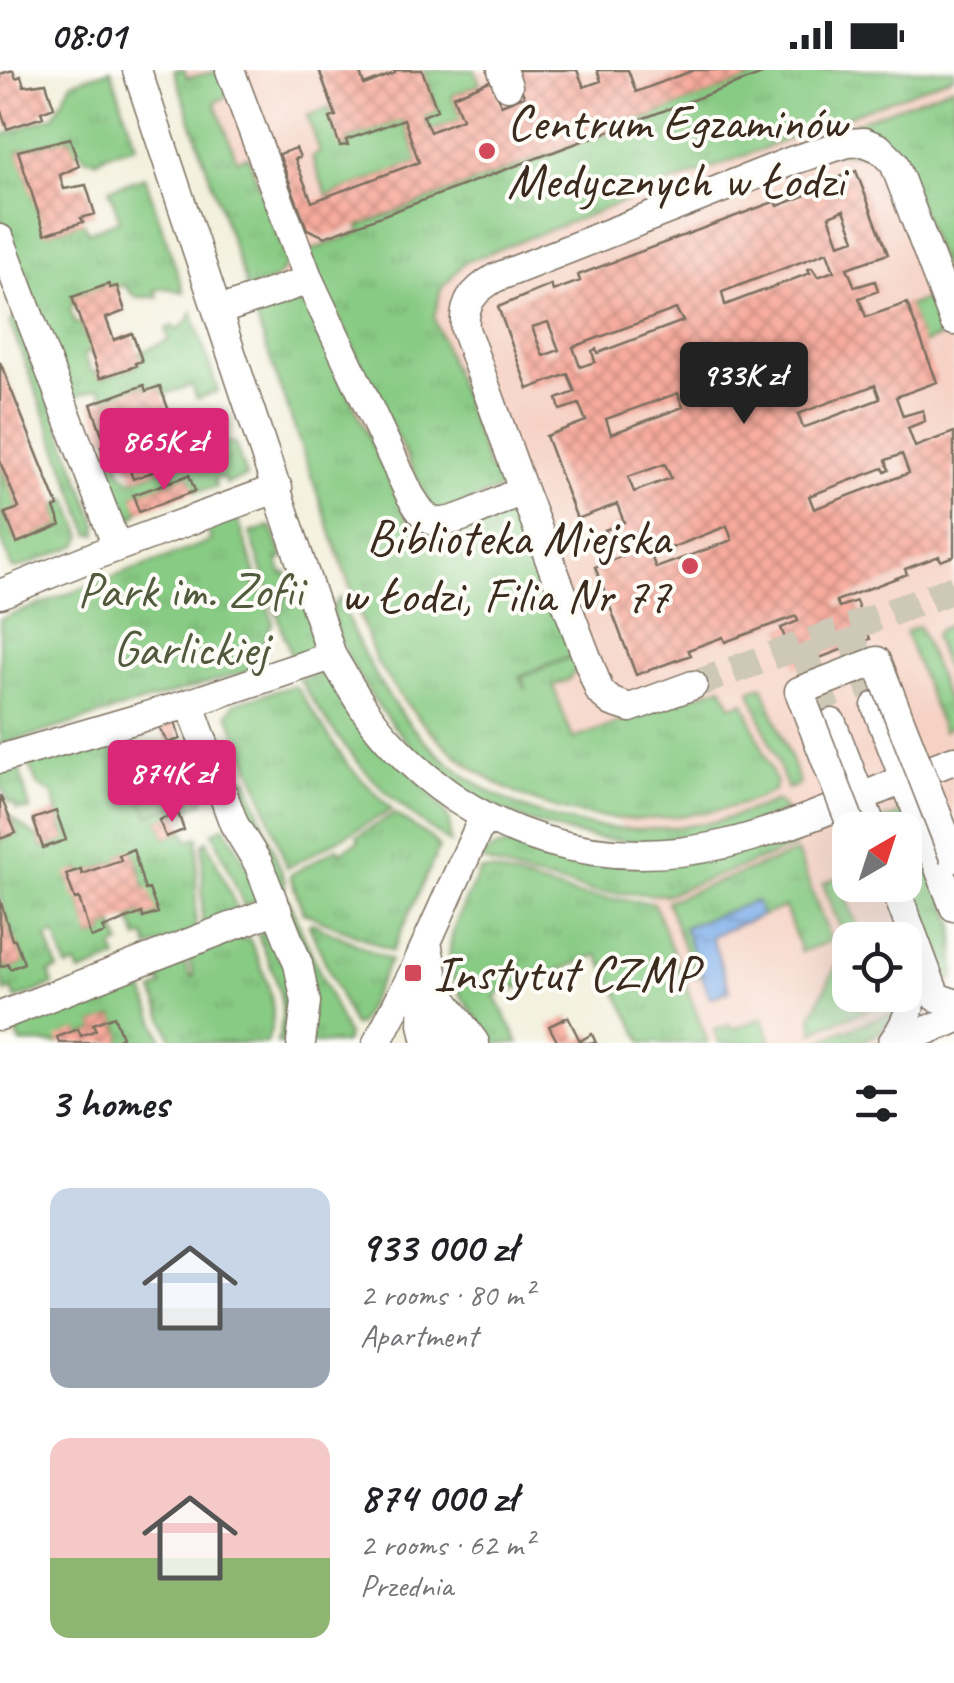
<!DOCTYPE html>
<html lang="en">
<head>
<meta charset="utf-8">
<style>
  :root { --surface:#fff; --page:#f2f2f2; --text:#202124; --muted:#757577; --accent:#db2777 }
  body { margin:0; font-family:Caveat,sans-serif; background:var(--page); color:var(--text); height:100vh; display:flex; flex-direction:column; font-size:38px; white-space:nowrap }
  * { box-sizing:border-box; margin:0 }
  p { font-size:32px; color:var(--muted) }
  .icon { flex:none; width:55px; height:55px; fill:none; stroke:currentColor; stroke-width:2; stroke-linecap:round; stroke-linejoin:round }
  .map { position:relative; height:973px; overflow:hidden }
  .drawer { display:flex; flex-direction:column; background:var(--surface); flex:1 }
  .drawer>* { flex:none }
  .needle { width:65px; rotate:39deg }
  .tools { position:absolute; left:832px; top:742px; display:grid; gap:20px }
  .tools a { display:grid; place-items:center; width:90px; height:90px; border-radius:20px; background:var(--surface); box-shadow:0 10px 40px #0002; font-size:50px }
  .price { position:absolute; translate:-50% -85px; padding:0 22px; border-radius:10px; background:var(--accent); color:#fff; font-size:32px; line-height:65px; filter:drop-shadow(0 2px 5px #0008) }
  .price::after { content:''; position:absolute; left:50%; top:60px; width:30px; height:22px; margin-left:-15px; background:inherit; clip-path:polygon(0 0,100% 0,50% 100%) }
  .price.current { background:#222; color:#fff }
  ul { padding:0; list-style:none }
  li { display:flex; align-items:center; gap:30px; height:250px; padding:0 50px }
  li span { display:grid; place-items:center; flex:none; width:280px; height:200px; border-radius:20px; color:#555 }
  li>.icon { margin-inline-start:auto }
  span .icon { width:120px; height:120px; fill:#fffc; stroke-width:1 }
  li b { font-size:42px }
  h2 { display:flex; justify-content:space-between; align-items:center; height:120px; padding:0 50px; font-size:42px }
  .status { display:flex; justify-content:space-between; align-items:center; height:70px; padding:0 50px; background:var(--surface); direction:ltr }
  .status svg { height:28px; fill:currentColor }
  .map>svg:first-child { display:block }
  .built { fill:#f6d2c5; fill-rule:evenodd }
  .grass { fill:url(#grass-tufts); stroke:#627a51; stroke-width:2.5 }
  .garden { fill:#88cb84; stroke:#627a51; stroke-width:2.5 }
  .water { fill:url(#water-ripples); stroke:#5e6d84; stroke-width:2.5 }
  .building { fill:url(#building-cross-hatch); fill-rule:evenodd }
  .lines { fill:none; stroke-linecap:round; stroke-linejoin:round }
  .minor-tunnel { stroke:#cec8b7; stroke-width:28; stroke-dasharray:28 14; stroke-linecap:butt }
  .minor-casing { stroke:#7b6f61; stroke-width:31 }
  .minor { stroke:#fff; stroke-width:28 }
  .minor-bridge-casing { stroke:#7b6f61; stroke-width:31; stroke-linecap:butt }
  .minor-bridge { stroke:#fff; stroke-width:28 }
  .poi-dot { fill:#d1495b; stroke:#fdfcf7; stroke-width:4 }
  .labels { text-anchor:middle; dominant-baseline:central; stroke-width:8; stroke-linejoin:round; paint-order:stroke }
  .poi-label { font-size:50px; fill:#3b2a1e; stroke:#fdfcf7; text-anchor:start }
  .park-label { font-size:50px; fill:#525a3d; stroke:#fdfcf7 }
</style>
</head>
<body>
<div class="status"><b>08:01</b><svg viewBox="0 0 49 12"><path d="M0 12V9h3v3zM5 12V6h3v6zM10 12V3h3v9zM15 12V0h3v12zM26 1h20v11H26zM47 4h2v5h-2z"/></svg></div>
<div class="map">
<svg width="954" height="973" viewBox="0 0 954 973">
  <defs>
    <pattern id="grass-tufts" width="24" height="20" patternUnits="userSpaceOnUse" patternTransform="scale(2.5)"><rect width="24" height="20" fill="#88cb84"/><path d="M3 7l-1-3M5 7V3M7 7l1-3M15 17l-1-3M17 17v-4M19 17l1-3" fill="none" stroke="#76ae72"/></pattern>
    <pattern id="water-ripples" width="26" height="14" patternUnits="userSpaceOnUse" patternTransform="scale(2.5)"><rect width="26" height="14" fill="#81b0eb"/><path d="M2 4q2-2 4 0t4 0M15 11q2-2 4 0t4 0" fill="none" stroke="#6b8fbe"/></pattern>
    <pattern id="building-cross-hatch" width="8" height="8" patternUnits="userSpaceOnUse" patternTransform="scale(2.5)"><rect width="8" height="8" fill="#f8ac9e"/><path d="M0 0l8 8M0 8l8-8" fill="none" stroke="#ca8c80"/></pattern>
  </defs>
  <rect width="100%" height="100%" fill="#fdfcf7"/>
  <filter id="ink" filterUnits="userSpaceOnUse"><feTurbulence type="fractalNoise" baseFrequency=".01" numOctaves="2"/><feDisplacementMap in="SourceGraphic" scale="20" xChannelSelector="R" yChannelSelector="G"/><feConvolveMatrix kernelMatrix="1 2 1 2 8 2 1 2 1" color-interpolation-filters="sRGB"/></filter>
  <filter id="wash" filterUnits="userSpaceOnUse"><feTurbulence type="fractalNoise" baseFrequency=".0048" numOctaves="4" result="noise"/><feDisplacementMap in="SourceGraphic" scale="40" xChannelSelector="R" yChannelSelector="G"/><feGaussianBlur stdDeviation="2.25" result="paint"/><feColorMatrix in="noise" values="0 0 0 0 0 0 0 0 0 0 0 0 0 0 0 0 0 1.4 0 .05"/><feComposite in="paint" operator="in"/></filter>
  <g filter="url(#wash)">
    <rect width="100%" height="100%" fill="#f3f0dd"/>
    <!-- built -->
    <path class="built" d="M184,0H954V973H708L618,751L554,739L505,721L466,697L430,665L399,629L375,592L352,534ZM850,760H905V815H850ZM850,870H905V925H850Z"/>
    <!-- grass -->
    <path class="grass" d="M111,0L136,76L106,84L97,91L86,88L79,80L74,82L70,68L18,81L46,164L83,152L88,162L120,150L109,119L145,107L184,222L167,218L155,220L158,227H136L124,215L110,218L109,214L72,227L74,234L70,240L75,254L81,253L91,282L83,285L91,301L98,303L101,308L136,296L135,293L142,291L139,283L169,270L166,259L173,256L176,261L188,251L192,242L218,321L197,329L192,315L163,325L146,321L144,315L105,330L100,318L70,328L25,209L31,206L29,202L23,204L0,147V66L54,46L72,12Z
      M174,0H184L187,8L223,0L231,25L215,32L237,90L248,86L288,192L276,209L248,221Z
      M423,0H475L480,14L452,26L462,49L430,61L425,47L438,40Z
      M773,0H954V6L465,192L441,219L434,248L489,400L504,401L505,408L499,420L435,445L306,182L361,162L359,156Z
      M954,16V230L901,87L799,80L798,74Z
      M329,38L343,78L349,75L347,70L403,49L419,92L327,126L312,87L319,83V79L307,46Z
      M930,227L944,265L922,274L908,236Z
      M288,231L308,237L409,453C458,494 490,416 527,460L575,584L519,606L526,620L522,607L578,584L579,597L568,610L553,616L573,669L722,616L731,636L744,632L776,713L774,720C750,736 713,741 686,745C548,766 448,705 376,591L254,242Z
      M17,245L97,454V464H90L10,253Z
      M229,372L235,373L246,407L226,414L223,407L214,410L216,417L195,421L188,405L134,425L139,442L133,448L116,433L100,390L105,395L118,388L120,402L132,410L170,396L169,391L182,387L179,379L199,380Z
      M0,392L19,438L5,444L17,472L61,456L54,438L68,429L83,466L78,475L16,499L12,498L0,466Z
      M236,444L258,510L254,512L257,523L263,521L273,552L248,601L0,675V549L211,471L206,455Z
      M271,456L283,488L278,490L282,504L287,503L289,509L276,543L250,463Z
      M291,515L295,526L301,524L314,567L309,582L293,591L278,547Z
      M340,528C401,698 530,785 712,752C734,748 756,738 777,731L786,741C755,752 723,764 690,768C568,784 448,736 377,634C358,606 335,572 331,538Z
      M954,554V622L934,566L940,559Z
      M919,556L953,647V654L943,662L905,562Z
      M315,605H325L333,611L443,739L449,750L450,773C379,725 344,681 299,609Z
      M292,616L297,618L348,695L392,740L287,798L260,720L228,644L235,633Z
      M763,616L800,714L788,719L750,620Z
      M116,663L149,745L205,726L203,733L159,750L166,767L184,760L188,770L198,767L195,863L149,878L145,866L138,869L130,848L142,843L144,848L157,843L140,805L142,803L133,780L120,785L121,790L82,804L80,799L67,805L79,828L91,868L105,863L103,858L113,854L121,874L113,878L117,889L80,903L76,895L67,898L55,864L47,868L58,899L49,903L53,915L16,929L12,919L5,922L0,897L8,894L10,899L24,893L15,870H12L0,829V769L16,763L10,747L40,769L43,778L66,770L52,723L38,716L27,690Z
      M0,692L19,697L30,740L16,739L14,733H9L0,713Z
      M247,708L285,812L284,821L280,823L228,717Z
      M911,740L954,853V908L939,914L905,815V760H881L878,752Z
      M395,744L432,769L439,778L392,881L303,842L290,805L337,778L340,782L359,771L357,766Z
      M225,756L264,828L244,836L213,762Z
      M791,764L795,777L665,825L595,822L520,804L479,789C499,770 517,774 541,781Z
      M207,771L239,843L202,857L203,774Z
      M797,782L831,871L801,882L785,837L761,846L755,831L684,857L702,905L695,907L667,831Z
      M491,800L576,825L654,833L708,973H643L598,885L495,926L519,973H492C484,953 468,940 458,920C436,878 462,839 480,801Z
      M838,807L859,860L844,867L823,814Z
      M287,827L347,965L345,973H310L282,829Z
      M312,853L390,890L359,954L353,956L309,855Z
      M276,858L294,907L293,973H277C292,934 272,901 258,865Z
      M238,862L241,870L249,868C263,902 284,937 266,973H173L153,921L162,916L154,895L181,884L190,907L194,906L186,882Z
      M850,890V925H884L880,935L822,957L814,963L812,946L836,896Z
      M140,909L163,973H121L119,968L122,966L114,946L94,954L96,960L59,973H21L15,959L21,956L18,945L57,935L58,943L96,927L93,917Z
      M899,940C872,973 867,973 821,973L827,967Z
      M763,948L772,973H719L714,960L730,955L733,959Z"/>
    <!-- garden -->
    <path class="garden" d="M140,700L150,723L181,713L192,730L149,745L132,703Z"/>
    <!-- water -->
    <path class="water" d="M756,831L761,846L711,866L730,921L710,928L684,857Z"/>
    <g id="blocks">
      <!-- building -->
      <path class="building" d="M13,0L16,8L21,6L24,16L46,13L54,37L41,42L43,47L7,59L0,38V4Z
        M319,0H359L364,15L395,3L394,0H422L437,40L423,46L430,62L462,49L453,26L492,10L501,35L524,26L514,0H577L584,17L601,11L597,0H628L636,22L694,0H773L325,167L307,159L279,84L296,78L300,87L295,89L312,132L419,92L404,49L346,70L348,75L340,76L330,48L336,46Z
        M70,68L79,96L60,105L62,113L64,119L86,115L95,144L81,148L83,152L45,164L18,81Z
        M856,101L888,184L847,198L855,217L875,211L878,221L859,228L866,247L907,233L937,312L896,327L903,346L923,340L925,351L908,358L915,377L954,362V486L941,491L939,486L905,499L907,504L836,531L839,537L856,531L870,569L796,597L781,558L798,551L796,546L725,572L723,567L688,580L691,585L636,605L595,497L635,481L628,463L609,469L605,460L624,452L617,434L577,449L546,366L586,351L579,334L560,340L557,329L575,322L568,304L528,319L498,237L551,215L553,221L580,211L578,205L776,131L778,136L804,126L802,121ZM844,140L855,169L839,174L829,146ZM827,182L834,201L818,207L812,198L808,199L810,203L725,235L722,222ZM676,239L683,251L598,283L596,279L592,281L595,292L580,297L573,277ZM548,252L559,280L543,286L532,257ZM875,315L880,329L803,358L798,344ZM678,323L683,337L611,364L606,349ZM902,384L909,403L814,439L809,426L883,398L885,402L889,400L886,390ZM665,394L671,408L634,422L628,407ZM727,456L732,470L656,498L648,479L663,473L668,483L673,482L671,478Z
        M109,214L110,218L117,216L125,241L106,248L114,270L132,263L142,291L135,293L136,296L100,308L72,227Z
        M0,292L58,436L54,438L61,455L17,473L5,443L19,438L0,392Z
        M144,315L146,321L160,316L169,341L155,346L157,350L104,370L91,334Z
        M173,361L182,387L169,391L170,396L133,409L125,386L106,393L101,377L119,370L121,376Z
        M189,405L195,421L139,442L133,425Z
        M173,645L180,669L168,673L155,650Z
        M169,674L181,713L155,721L143,682Z
        M0,725L16,763L0,769Z
        M56,741L66,770L43,778L33,749Z
        M178,743L184,760L166,767L159,750Z
        M133,779L145,820L149,819L158,843L143,848L142,843L103,858L105,863L91,868L79,828L75,829L66,804L81,799L82,804L121,790L119,785Z
        M0,829L12,870L15,869L24,893L10,899L8,894L0,897Z
        M114,946L122,967L119,968L121,973H59L57,967L78,959L81,966L96,960L93,954Z
        M568,947L580,971L592,964L596,973H558L549,956Z"/>
    </g>
  </g>
  <g filter="url(#ink)">
    <use href="#blocks" fill-opacity="0" stroke="#7b6f61" stroke-width="2.5"/>
    <g class="lines">
      <!-- minor-tunnel -->
      <path class="minor-tunnel" d="M849,559L876,636
        M801,575L832,653
        M693,615L954,519"/>
      <!-- minor casing -->
      <g class="minor-casing">
        <path id="minor" d="M137,0L332,586C350,616 367,648 392,674C479,768 600,803 725,774C803,755 879,718 954,690
          M230,0L309,210
          M502,0L508,16
          M0,169L117,477
          M218,241L309,210L410,425C416,434 421,445 431,450C449,459 504,428 523,420L465,259C463,233 473,221 495,208L794,90L848,73L864,72L879,78L894,93L954,251
          M523,420L600,622L612,632L630,638L693,615
          M0,524L104,482L278,418
          M189,633L234,754L258,793L298,894L306,932L301,973
          M876,636L954,837
          M832,653L873,760
          M0,689L181,636L332,586
          M894,815L936,927L954,933
          M427,873L448,973
          M424,920L423,954L427,973
          M441,926L475,973
          M0,946L277,839
          M377,973L413,903L483,748
          M892,973C911,947 917,925 905,894
          M893,973L954,950"/>
      </g>
      <!-- minor -->
      <use href="#minor" class="minor"/>
      <!-- minor-bridge casing -->
      <g class="minor-bridge-casing">
        <path id="minor-bridge" d="M853,760L799,621L877,591L954,788"/>
      </g>
      <!-- minor-bridge -->
      <use href="#minor-bridge" class="minor-bridge"/>
    </g>
  </g>
  <!-- markers -->
  <g class="poi-dot">
    <circle cx="487" cy="81" r="10"/>
    <circle cx="690" cy="496" r="10"/>
    <rect x="403" y="893" width="20" height="20" rx="5"/>
  </g>
  <g class="labels">
    <!-- poi labels -->
    <g class="poi-label">
      <text x="507" y="52">Centrum Egzaminów<tspan x="507" dy="58">Medycznych w Łodzi</tspan></text>
      <text x="670" y="467" text-anchor="end">Biblioteka Miejska<tspan x="670" dy="58">w Łodzi, Filia Nr 77</tspan></text>
      <text x="433" y="903">Instytut CZMP</text>
    </g>
    <!-- park labels -->
    <g class="park-label">
      <text x="190" y="520">Park im. Zofii<tspan x="190" dy="58">Garlickiej</tspan></text>
    </g>
  </g>
</svg>
<div class="tools">
<a><svg class="needle" viewBox="-14 -14 28 28"><path d="M0-13l5 13h-10z" fill="#e53935"/><path d="M0 13l5-13h-10z" fill="#757577"/></svg></a>
<a><svg class="icon" aria-label="locate" viewBox="0 0 24 24"><circle cx="12" cy="12" r="6"/><path d="M12 2v4M12 18v4M2 12h4M18 12h4"/></svg></a>
</div>
<b class="price current" style="left:744px;top:357px">933K zł</b>
<b class="price" style="left:164px;top:423px">865K zł</b>
<b class="price" style="left:172px;top:755px">874K zł</b>
</div>
<section class="drawer">
<h2>3 homes<svg class="icon" aria-label="filters" viewBox="0 0 24 24"><path d="M4 7h16M4 17h16"/><circle cx="9" cy="7" r="2"/><circle cx="15" cy="17" r="2"/></svg></h2>
<ul>
<li><span style="background:linear-gradient(#c9d6e8 60%,#9aa5b1 0)"><svg class="icon" aria-label="home" viewBox="0 0 24 24"><path d="M3 11l9-7 9 7M6 9v11h12V9"/></svg></span><div><b>933 000 zł</b><p>2 rooms · 80 m²</p><p>Apartment</p></div></li>
<li><span style="background:linear-gradient(#f6c9c9 60%,#8fb573 0)"><svg class="icon" aria-label="home" viewBox="0 0 24 24"><path d="M3 11l9-7 9 7M6 9v11h12V9"/></svg></span><div><b>874 000 zł</b><p>2 rooms · 62 m²</p><p>Przednia</p></div></li>
</ul>
</section>
</body>
</html>
